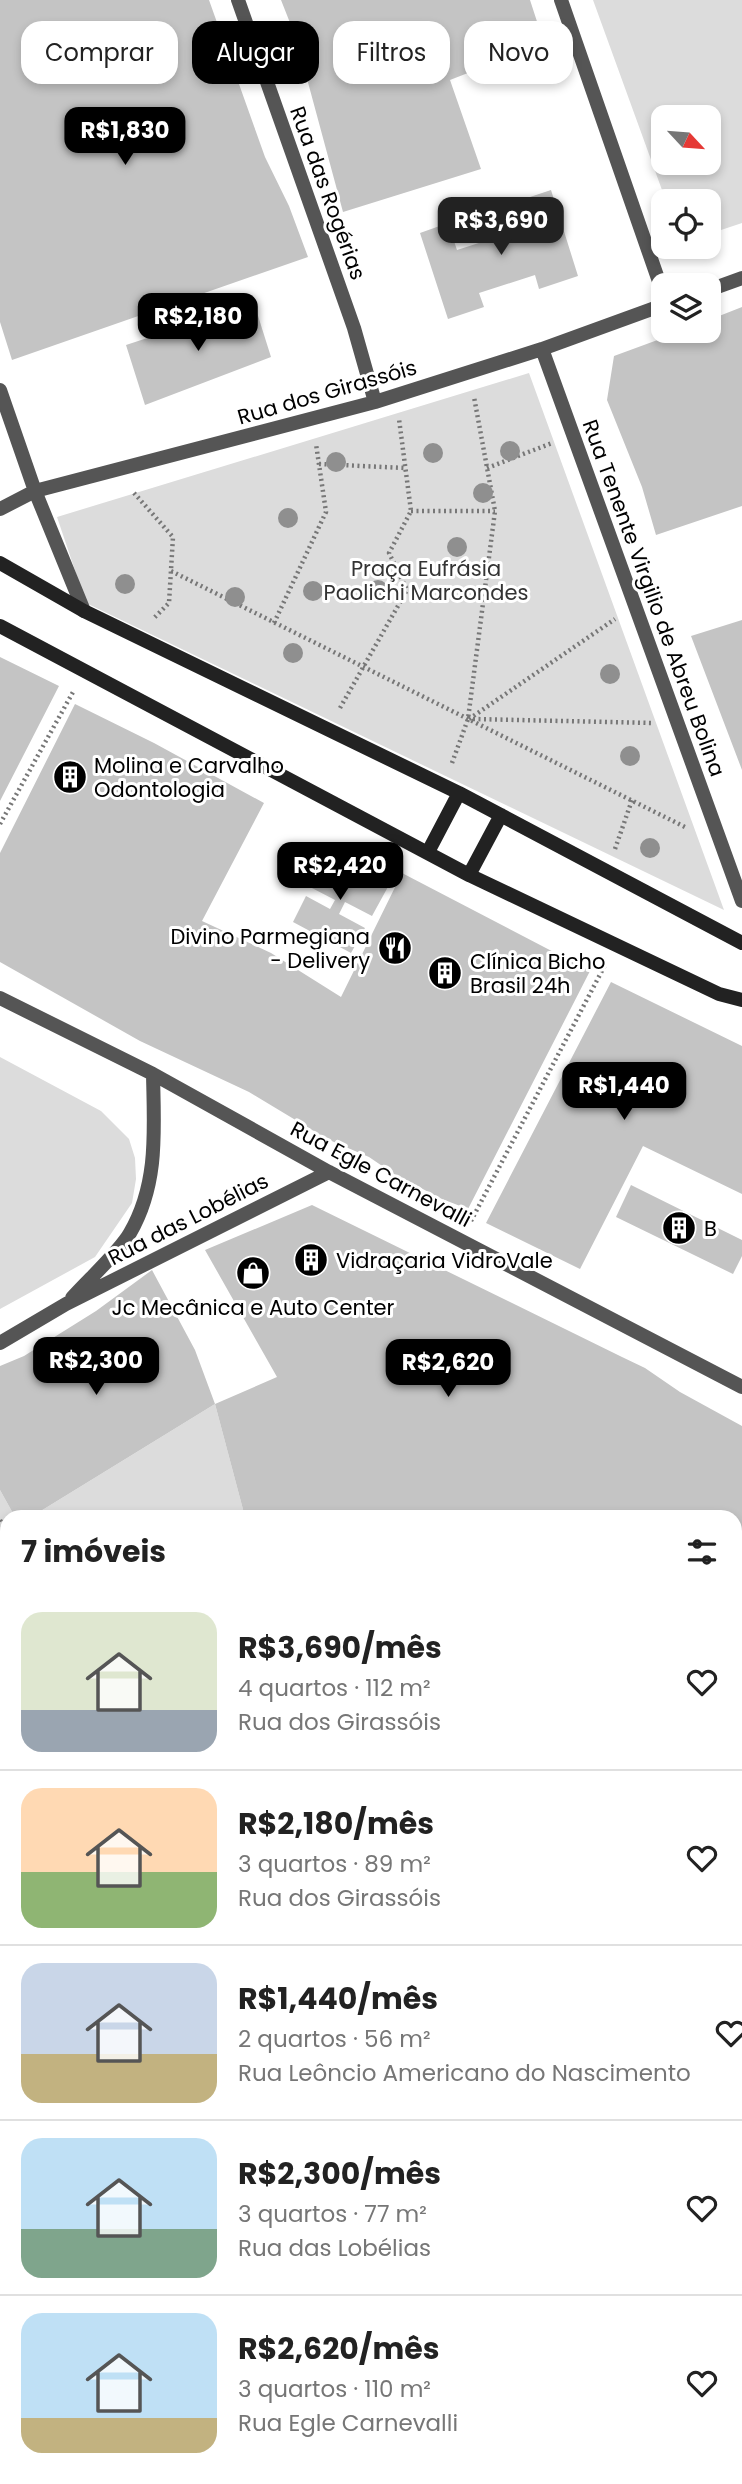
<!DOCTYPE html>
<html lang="pt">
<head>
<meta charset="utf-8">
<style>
  :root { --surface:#fff; --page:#f2f2f2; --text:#222; --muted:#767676; --line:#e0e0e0; --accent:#000 }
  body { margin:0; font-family:Poppins,sans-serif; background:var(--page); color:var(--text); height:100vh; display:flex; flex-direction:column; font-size:26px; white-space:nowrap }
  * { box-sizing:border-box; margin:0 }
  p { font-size:23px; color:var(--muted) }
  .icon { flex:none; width:38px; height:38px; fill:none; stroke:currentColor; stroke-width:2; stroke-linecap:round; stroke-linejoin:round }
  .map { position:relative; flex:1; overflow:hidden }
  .side { position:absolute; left:0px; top:1510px; width:742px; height:975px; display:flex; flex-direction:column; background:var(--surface); border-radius:21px 21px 0 0; box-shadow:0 4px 10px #0003 }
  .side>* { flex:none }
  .top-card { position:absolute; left:21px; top:21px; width:700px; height:63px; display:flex; gap:14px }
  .needle { width:46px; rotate:116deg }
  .buttons { position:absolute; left:651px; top:105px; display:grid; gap:14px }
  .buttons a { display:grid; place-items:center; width:70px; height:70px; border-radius:14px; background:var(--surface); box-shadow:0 4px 10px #0003; font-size:35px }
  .price { position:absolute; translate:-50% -60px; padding:0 16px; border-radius:14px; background:var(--accent); color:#fff; font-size:23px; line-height:46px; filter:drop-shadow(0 2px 4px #0008) }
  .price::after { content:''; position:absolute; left:50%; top:42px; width:21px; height:16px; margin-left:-10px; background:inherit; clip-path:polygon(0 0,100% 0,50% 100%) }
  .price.active { background:#222; color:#fff }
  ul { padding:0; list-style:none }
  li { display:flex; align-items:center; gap:21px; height:175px; padding:0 21px }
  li+li { border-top:2px solid var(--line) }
  li span { display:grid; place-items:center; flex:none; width:196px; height:140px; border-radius:21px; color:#555 }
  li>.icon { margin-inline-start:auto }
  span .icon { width:84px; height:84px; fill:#fffc; stroke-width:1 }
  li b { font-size:30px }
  h2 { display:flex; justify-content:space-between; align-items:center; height:84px; padding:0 21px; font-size:30px }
  .pill { padding:0 24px; border-radius:21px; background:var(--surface); box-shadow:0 4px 10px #0003; font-size:24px; line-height:63px }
  .pill.active { background:var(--accent); color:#fff }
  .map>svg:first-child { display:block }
  .green { fill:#dcdcdc; fill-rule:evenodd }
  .building { fill:#c4c4c4 }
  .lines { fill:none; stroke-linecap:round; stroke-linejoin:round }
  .path { stroke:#777; stroke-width:4.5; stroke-dasharray:2 3.5; stroke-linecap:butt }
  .street { stroke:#555; stroke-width:14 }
  .secondary { stroke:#222; stroke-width:14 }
  .tree { fill:#8f8f8f }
  .labels { text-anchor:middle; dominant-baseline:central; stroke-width:6; stroke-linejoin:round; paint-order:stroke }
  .street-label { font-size:21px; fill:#000; stroke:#fff }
  .park-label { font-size:21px; fill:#333; stroke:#fff }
  .poi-label { font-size:21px; fill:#000; stroke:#fff; text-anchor:start }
</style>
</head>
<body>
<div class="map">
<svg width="742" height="2484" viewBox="0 0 742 2484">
  <rect width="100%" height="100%" fill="#fff"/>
  <!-- green -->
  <path class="green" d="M593,0H742V223L709,234V201H666ZM663,117H709V163H663Z
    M529,373L724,910L86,603L57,517Z
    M0,1057L101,1111L129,1139L135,1158L136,1179L132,1203L95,1257L0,1309Z
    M215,1404L245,1517H31Z
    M0,1490L15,1517H7V1574L0,1561Z
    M735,1807L742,1811V2246L735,2241Z"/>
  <!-- building -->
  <path class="building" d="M0,0H209L265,157L289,206L308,257L12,360L0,322Z
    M281,0H530L544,43L450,80L481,169L343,212L296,38Z
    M551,190L578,276L539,289L535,275L479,293L484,307L448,319L420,233L448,223L457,250L526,228L518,201Z
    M254,303L271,357L145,405L126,345Z
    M742,307V506L656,535L642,487L607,400L614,356L682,331H709V320Z
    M742,620V770L691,636Z
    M0,657L59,686L0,801Z
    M75,704L154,743L264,803L202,921L271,953L341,997L402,873L590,971L468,1209L442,1199L394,1174L369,1157L327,1139L249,1092L140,1041L0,962V853Z
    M329,853L389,885L372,916L345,902L339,914L365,928L351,953L293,922L306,896L330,909L335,900L310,887Z
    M611,982L742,1046V1194L643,1146L580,1269L486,1223Z
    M631,1185L742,1240V1256L733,1274L616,1217Z
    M312,1205L622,1357L645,1368L680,1392L742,1426V1692L735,1699V1517H245L215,1404L277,1377L205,1250Z
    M152,1270L195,1350L215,1404L31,1517H15L0,1490V1366L24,1356L96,1311Z
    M0,1557L7,1571V1641L0,1646Z
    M7,1709V1878L0,1873V1714Z
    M0,1953L7,1958V2272L0,2267Z
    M735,2241L742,2246V2404L735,2399Z
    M0,2344L7,2350V2478H108L103,2484H0Z
    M140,2478H195L202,2484H135Z
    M307,2478H727L735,2484H315Z"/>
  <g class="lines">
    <!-- path -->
    <path class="path" d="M319,464L405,468
      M487,468L552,443
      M134,493L173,537L169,603L154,618
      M411,511H495
      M171,571L687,828
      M274,623L326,512L316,444
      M340,708L407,590L389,553L411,511L399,419
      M469,719L615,619
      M473,719L653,723
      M452,763L468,719L495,511L474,397
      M0,824L73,692
      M615,849L632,800
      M471,1221L605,965
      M0,1520L7,1533
      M0,1549L7,1562
      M735,1797L742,1800
      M735,1821L742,1825
      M735,2020L742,2025
      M735,2219L742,2225
      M128,2484L132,2478"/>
    <!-- street -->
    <path class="street" d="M238,0L354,328L375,402
      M561,0L663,293
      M709,290L742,278
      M542,349L742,901
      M0,390L35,491L84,611
      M0,509L35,491L375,402L542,349L663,305
      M0,998L153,1074L329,1172L742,1387
      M72,1298C88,1280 120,1251 130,1233C159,1183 154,1129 153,1074
      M0,1343L66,1304L329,1172
      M735,1752L742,1738
      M0,1891L7,1896
      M0,2315L7,2320
      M735,2424L742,2429
      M228,2478L236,2484"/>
    <!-- secondary -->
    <path class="secondary" d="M0,563L84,611L459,793L742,943
      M0,626L469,875L719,994L742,1000
      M428,852L459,793
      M469,875L501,815
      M0,1691L7,1687
      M735,1763L742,1767"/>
  </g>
  <!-- trees -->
  <g class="tree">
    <circle cx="510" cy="451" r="10"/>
    <circle cx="433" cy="453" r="10"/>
    <circle cx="336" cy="462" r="10"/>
    <circle cx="483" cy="493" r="10"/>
    <circle cx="288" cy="518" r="10"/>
    <circle cx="457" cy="547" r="10"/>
    <circle cx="125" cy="584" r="10"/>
    <circle cx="378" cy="590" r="10"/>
    <circle cx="313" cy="591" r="10"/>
    <circle cx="235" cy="597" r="10"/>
    <circle cx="293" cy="653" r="10"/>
    <circle cx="610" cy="674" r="10"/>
    <circle cx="630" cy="756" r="10"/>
    <circle cx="650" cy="848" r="10"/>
  </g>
  <!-- icons -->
  <defs>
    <g id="building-disc" transform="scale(1.75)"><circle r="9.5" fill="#000" stroke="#fff"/><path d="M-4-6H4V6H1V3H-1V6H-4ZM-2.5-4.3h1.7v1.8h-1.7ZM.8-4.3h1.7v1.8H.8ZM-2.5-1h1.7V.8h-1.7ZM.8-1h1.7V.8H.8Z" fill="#fff"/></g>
    <g id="restaurant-disc" transform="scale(1.75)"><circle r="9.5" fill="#000" stroke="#fff"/><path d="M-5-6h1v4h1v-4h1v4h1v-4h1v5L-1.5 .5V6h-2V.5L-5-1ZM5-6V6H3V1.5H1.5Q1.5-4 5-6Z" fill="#fff"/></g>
    <g id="shop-disc" transform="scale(1.75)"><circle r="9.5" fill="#000" stroke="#fff"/><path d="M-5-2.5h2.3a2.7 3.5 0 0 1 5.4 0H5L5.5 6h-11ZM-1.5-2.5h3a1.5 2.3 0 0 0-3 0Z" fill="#fff"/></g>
  </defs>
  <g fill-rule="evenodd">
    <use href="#building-disc" x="70" y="777"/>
    <use href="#restaurant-disc" x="395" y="948"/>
    <use href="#building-disc" x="445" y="973"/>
    <use href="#building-disc" x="679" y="1228"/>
    <use href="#building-disc" x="311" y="1260"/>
    <use href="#shop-disc" x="253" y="1273"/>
  </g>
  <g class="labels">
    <!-- street labels -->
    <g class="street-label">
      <text transform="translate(328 193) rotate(70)">Rua das Rogérias</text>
      <text transform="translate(327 392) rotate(-16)">Rua dos Girassóis</text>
      <text transform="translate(654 598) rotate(70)">Rua Tenente Virgilio de Abreu Bolina</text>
      <text transform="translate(381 1174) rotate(28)">Rua Egle Carnevalli</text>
      <text transform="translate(188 1219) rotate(-27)">Rua das Lobélias</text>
    </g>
    <!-- park labels -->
    <g class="park-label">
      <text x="426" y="568">Praça Eufrásia<tspan x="426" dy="24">Paolichi Marcondes</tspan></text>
    </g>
    <!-- poi labels -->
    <g class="poi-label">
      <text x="94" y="765">Molina e Carvalho<tspan x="94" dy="24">Odontologia</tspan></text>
      <text x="370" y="936" text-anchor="end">Divino Parmegiana<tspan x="370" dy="24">- Delivery</tspan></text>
      <text x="470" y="961">Clínica Bicho<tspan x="470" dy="24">Brasil 24h</tspan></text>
      <text x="704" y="1228">B</text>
      <text x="336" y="1260">Vidraçaria VidroVale</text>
      <text x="253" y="1307" text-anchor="middle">Jc Mecânica e Auto Center</text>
    </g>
  </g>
</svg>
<div class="buttons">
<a><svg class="needle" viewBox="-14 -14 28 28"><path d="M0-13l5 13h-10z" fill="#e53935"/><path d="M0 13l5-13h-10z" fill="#767676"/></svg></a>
<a><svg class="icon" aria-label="locate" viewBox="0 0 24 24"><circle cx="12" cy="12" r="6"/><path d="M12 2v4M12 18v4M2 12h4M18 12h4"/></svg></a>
<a><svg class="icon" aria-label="layers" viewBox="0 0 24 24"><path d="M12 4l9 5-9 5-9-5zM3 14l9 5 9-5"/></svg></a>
</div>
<b class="price" style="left:125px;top:167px">R$1,830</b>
<b class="price active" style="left:501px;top:257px">R$3,690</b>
<b class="price" style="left:198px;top:353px">R$2,180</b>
<b class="price" style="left:340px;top:902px">R$2,420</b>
<b class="price" style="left:624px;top:1122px">R$1,440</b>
<b class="price" style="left:96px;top:1397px">R$2,300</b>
<b class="price" style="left:448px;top:1399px">R$2,620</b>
<div class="top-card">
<a class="pill">Comprar</a>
<a class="pill active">Alugar</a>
<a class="pill">Filtros</a>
<a class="pill">Novo</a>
</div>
<section class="side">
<h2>7 imóveis<svg class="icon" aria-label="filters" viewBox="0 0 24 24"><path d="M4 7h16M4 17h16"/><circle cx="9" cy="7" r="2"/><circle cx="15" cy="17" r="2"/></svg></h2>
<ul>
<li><span style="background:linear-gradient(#dfe7d0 70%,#9aa5b1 0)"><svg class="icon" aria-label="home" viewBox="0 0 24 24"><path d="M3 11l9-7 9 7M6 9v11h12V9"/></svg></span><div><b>R$3,690/mês</b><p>4 quartos · 112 m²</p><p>Rua dos Girassóis</p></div><svg class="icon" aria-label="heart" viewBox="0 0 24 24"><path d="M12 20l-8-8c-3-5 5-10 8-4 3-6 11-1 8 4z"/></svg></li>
<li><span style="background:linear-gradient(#ffd9b3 60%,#8fb573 0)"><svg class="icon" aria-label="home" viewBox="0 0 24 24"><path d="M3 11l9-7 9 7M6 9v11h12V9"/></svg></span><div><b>R$2,180/mês</b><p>3 quartos · 89 m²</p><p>Rua dos Girassóis</p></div><svg class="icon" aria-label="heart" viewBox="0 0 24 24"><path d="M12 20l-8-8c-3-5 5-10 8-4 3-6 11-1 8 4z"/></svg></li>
<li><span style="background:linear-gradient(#c9d6e8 65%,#c2b280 0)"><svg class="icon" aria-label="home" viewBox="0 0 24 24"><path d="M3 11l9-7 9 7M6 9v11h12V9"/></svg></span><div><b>R$1,440/mês</b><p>2 quartos · 56 m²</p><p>Rua Leôncio Americano do Nascimento</p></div><svg class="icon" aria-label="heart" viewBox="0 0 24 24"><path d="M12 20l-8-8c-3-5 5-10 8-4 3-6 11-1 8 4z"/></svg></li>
<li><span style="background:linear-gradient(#bfe0f5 65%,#7fa58c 0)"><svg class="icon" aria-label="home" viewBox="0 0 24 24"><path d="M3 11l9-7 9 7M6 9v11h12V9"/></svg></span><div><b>R$2,300/mês</b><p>3 quartos · 77 m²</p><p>Rua das Lobélias</p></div><svg class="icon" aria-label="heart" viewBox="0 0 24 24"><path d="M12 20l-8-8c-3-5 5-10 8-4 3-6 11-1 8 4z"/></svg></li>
<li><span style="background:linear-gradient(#bfe0f5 75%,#c2b280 0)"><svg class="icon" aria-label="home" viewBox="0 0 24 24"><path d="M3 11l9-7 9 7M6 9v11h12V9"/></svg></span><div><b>R$2,620/mês</b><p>3 quartos · 110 m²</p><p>Rua Egle Carnevalli</p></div><svg class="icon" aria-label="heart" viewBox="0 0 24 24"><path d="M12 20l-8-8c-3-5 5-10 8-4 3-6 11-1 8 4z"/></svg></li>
</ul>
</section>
</div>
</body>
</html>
